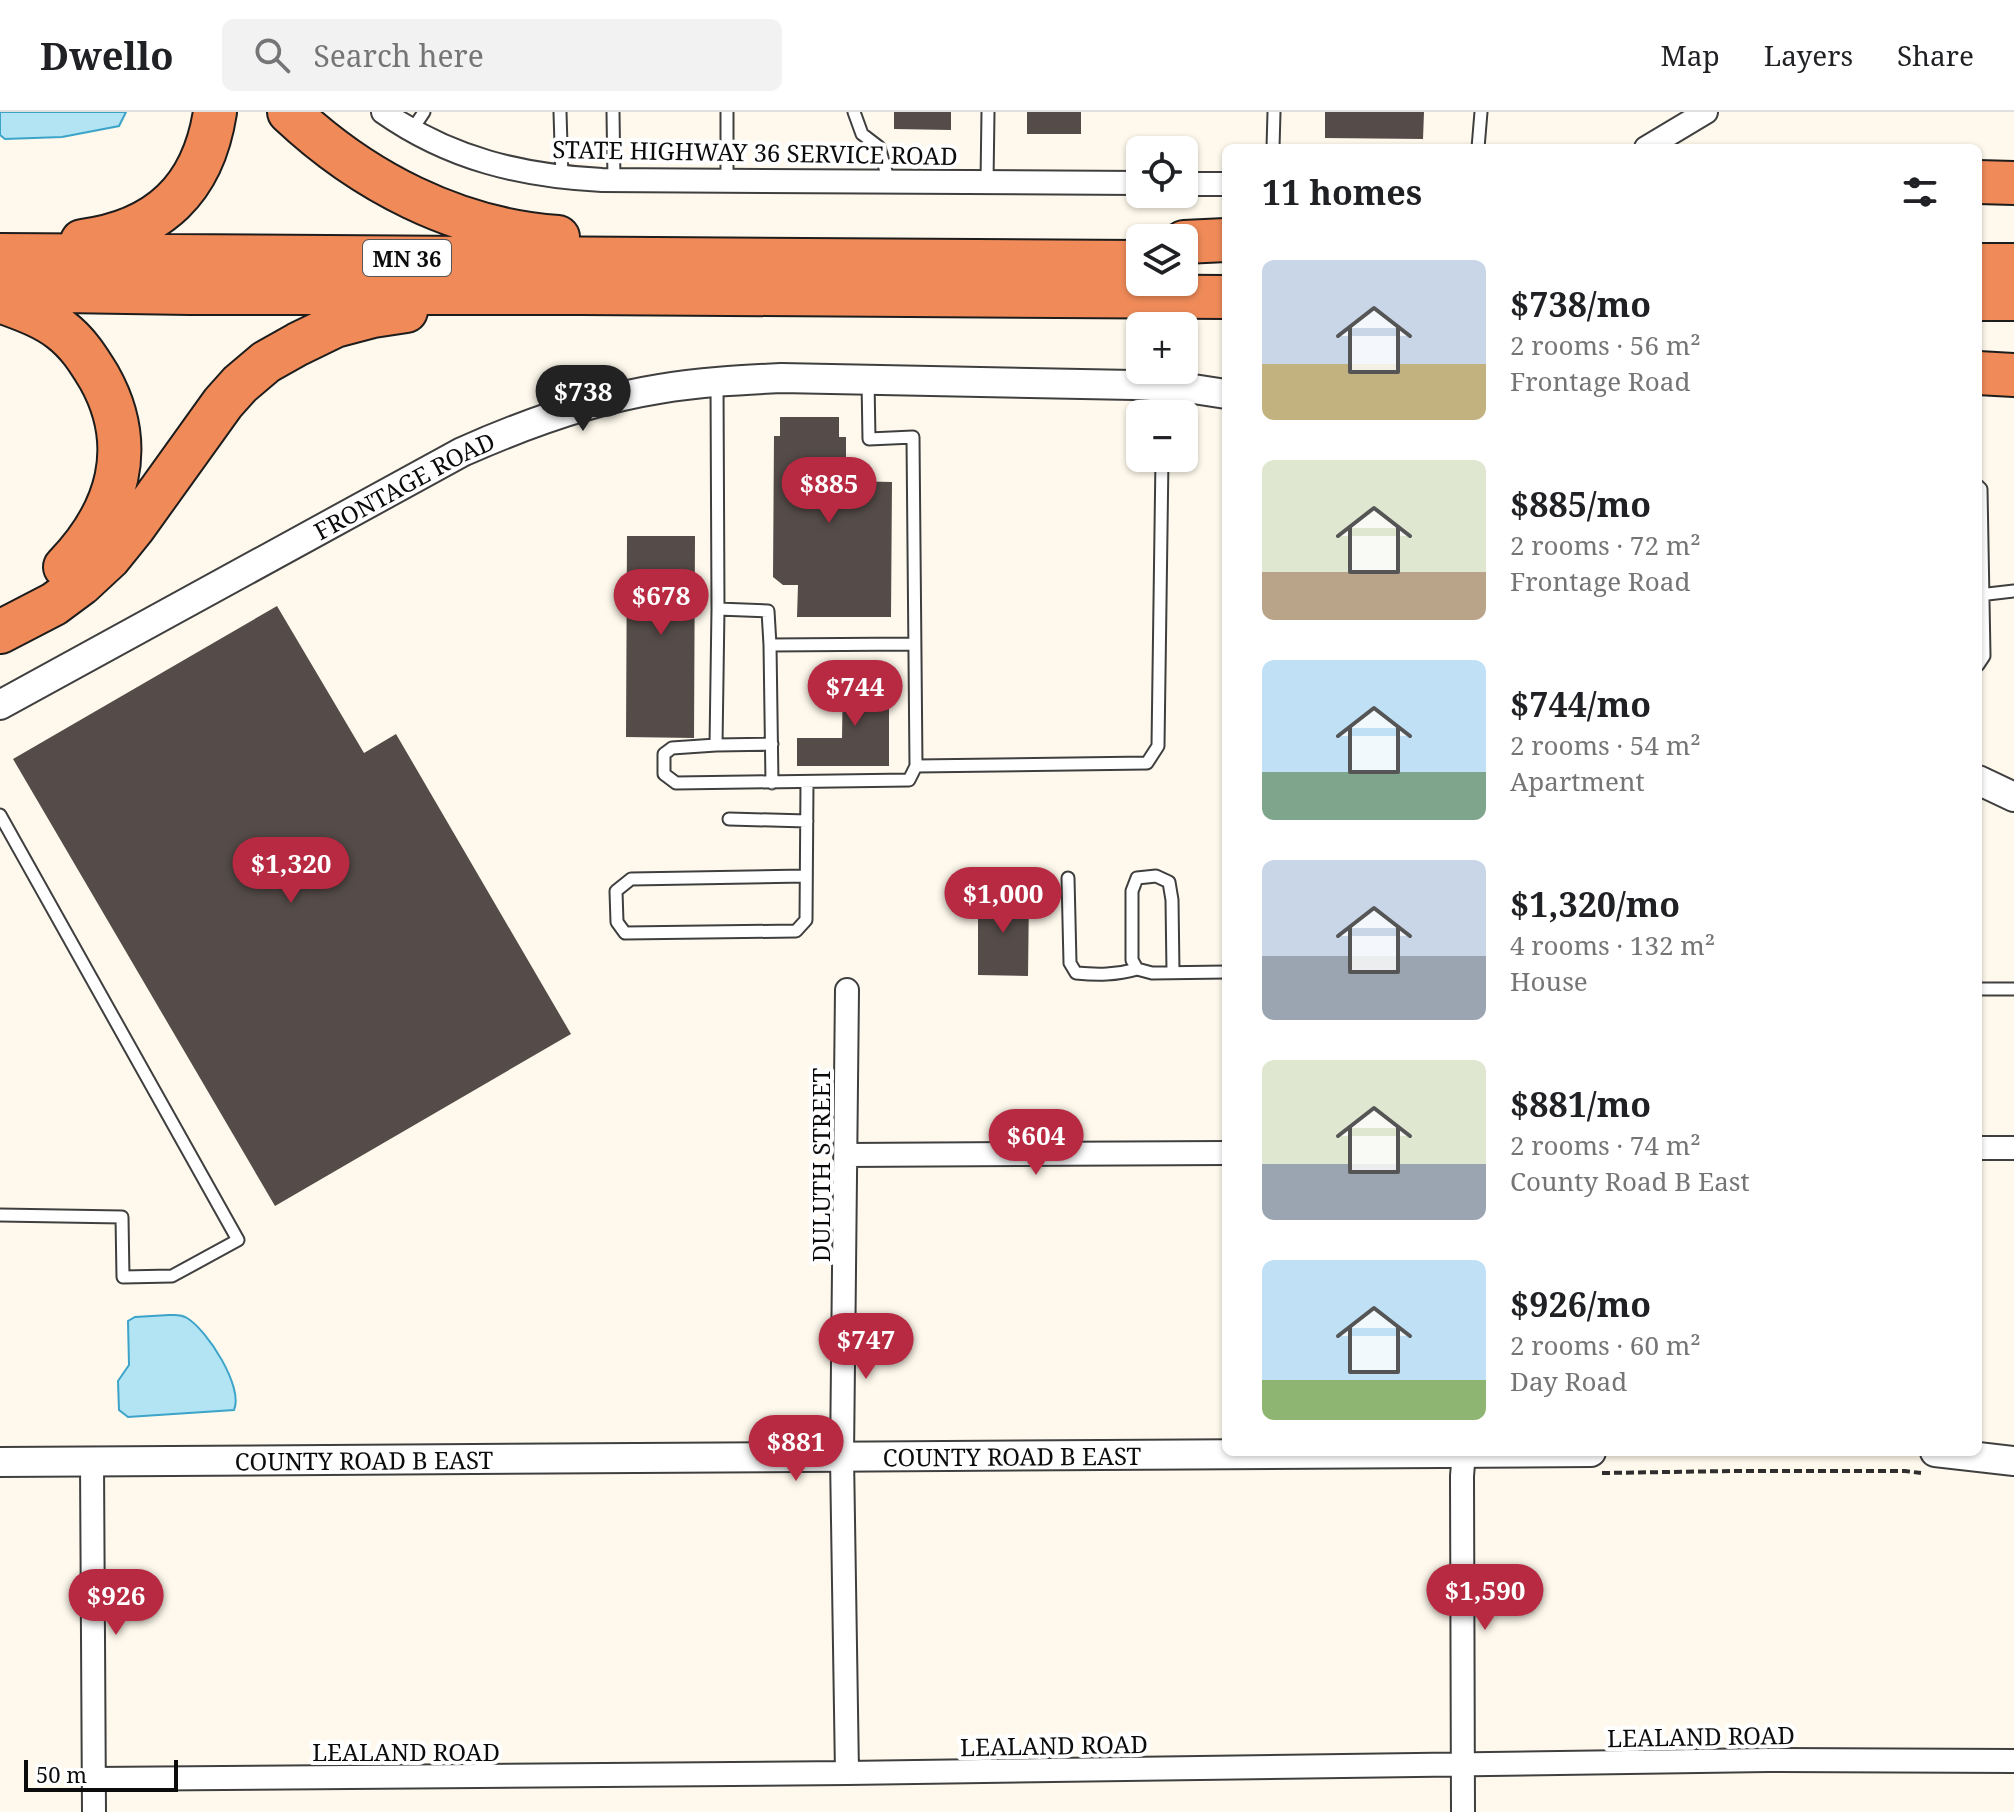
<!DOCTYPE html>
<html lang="en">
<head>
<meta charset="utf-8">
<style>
  :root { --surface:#fff; --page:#f2f2f2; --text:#202124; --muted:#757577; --line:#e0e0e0; --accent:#b82942 }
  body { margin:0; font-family:"Noto Serif",serif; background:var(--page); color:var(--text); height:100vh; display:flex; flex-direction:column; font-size:30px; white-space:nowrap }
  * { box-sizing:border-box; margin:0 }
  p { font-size:26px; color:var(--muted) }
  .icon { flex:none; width:44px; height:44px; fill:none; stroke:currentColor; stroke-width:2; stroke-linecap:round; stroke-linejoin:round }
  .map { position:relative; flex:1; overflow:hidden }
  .sheet { position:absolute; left:1222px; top:32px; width:760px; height:1312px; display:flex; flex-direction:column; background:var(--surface); border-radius:12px; box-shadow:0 2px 6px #0004 }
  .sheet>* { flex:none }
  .controls { position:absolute; left:1126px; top:24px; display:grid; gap:16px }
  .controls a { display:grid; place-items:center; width:72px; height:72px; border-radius:12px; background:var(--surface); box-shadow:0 2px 6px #0004; font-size:40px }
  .scale { position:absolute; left:24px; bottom:20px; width:154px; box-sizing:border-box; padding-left:8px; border:4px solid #0c0c0c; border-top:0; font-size:22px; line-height:28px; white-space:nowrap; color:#0c0c0c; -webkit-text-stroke:6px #fff; paint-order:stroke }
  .price { position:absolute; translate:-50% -68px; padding:0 18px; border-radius:28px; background:var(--accent); color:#fff; font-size:26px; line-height:52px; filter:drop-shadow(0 2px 4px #0008) }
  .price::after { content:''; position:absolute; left:50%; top:48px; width:24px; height:18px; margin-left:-12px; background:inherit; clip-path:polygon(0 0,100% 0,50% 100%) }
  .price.on { background:#222; color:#fff }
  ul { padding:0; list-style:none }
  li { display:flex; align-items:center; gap:24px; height:200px; padding:0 40px }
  li span { display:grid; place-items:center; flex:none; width:224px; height:160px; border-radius:12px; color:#555 }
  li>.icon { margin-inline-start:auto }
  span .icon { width:96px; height:96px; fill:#fffc; stroke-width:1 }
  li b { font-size:34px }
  h2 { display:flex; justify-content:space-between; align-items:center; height:96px; padding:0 40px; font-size:34px }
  header { display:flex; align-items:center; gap:48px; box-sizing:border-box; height:112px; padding:0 40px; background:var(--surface); border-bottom:2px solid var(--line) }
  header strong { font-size:38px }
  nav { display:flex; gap:44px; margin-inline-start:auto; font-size:28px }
  .search { width:560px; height:72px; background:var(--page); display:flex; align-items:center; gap:20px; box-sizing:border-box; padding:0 28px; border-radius:12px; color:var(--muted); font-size:30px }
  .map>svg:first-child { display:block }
  .water { fill:#b3e4f4; stroke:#3ca3c9; stroke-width:2 }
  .building { fill:#554c49 }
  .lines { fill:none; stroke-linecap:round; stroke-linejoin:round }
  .service-casing { stroke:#3f3f3f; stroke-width:15 }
  .minor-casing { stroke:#3f3f3f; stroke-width:26 }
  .tertiary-casing { stroke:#3f3f3f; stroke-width:32 }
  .motorway-casing { stroke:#1d1d1d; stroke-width:46 }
  .path { stroke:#2e2e2e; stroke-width:4; stroke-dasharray:8 4; stroke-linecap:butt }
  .service { stroke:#fff; stroke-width:11 }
  .minor { stroke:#fff; stroke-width:22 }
  .tertiary { stroke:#fff; stroke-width:28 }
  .motorway { stroke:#f08b59; stroke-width:42 }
  .labels { text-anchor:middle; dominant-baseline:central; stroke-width:8; stroke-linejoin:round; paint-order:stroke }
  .shield { fill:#fff; stroke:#555; stroke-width:2 }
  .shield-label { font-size:22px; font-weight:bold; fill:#0c0c0c }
  .street-label { font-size:24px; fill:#0c0c0c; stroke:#fff }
</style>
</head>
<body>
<header>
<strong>Dwello</strong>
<div class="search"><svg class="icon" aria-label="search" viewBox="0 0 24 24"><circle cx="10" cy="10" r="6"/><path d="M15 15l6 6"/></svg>Search here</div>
<nav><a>Map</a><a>Layers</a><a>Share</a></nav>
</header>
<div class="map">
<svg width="2014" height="1700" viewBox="0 0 2014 1700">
  <rect width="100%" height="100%" fill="#fef9ec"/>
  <!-- water -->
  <path class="water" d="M0,0H126L119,14L62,25L5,27L0,23Z
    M169,1203C176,1203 181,1202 187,1206C207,1218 244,1275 234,1298L128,1305L119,1298L118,1269L129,1253L128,1209L135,1205Z"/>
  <!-- building -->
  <path class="building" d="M894,0H951V18L894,17Z
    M1027,0H1081V22H1027Z
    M1325,0H1424L1423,27L1325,26Z
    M780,305H839V325H846V369L892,370L891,505H797L798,473H783L773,465L774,324H780Z
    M627,424H695L694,626L626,625Z
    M277,494L364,641L396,622L571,922L275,1094L13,647Z
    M843,562L889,563V654H797V626H842Z
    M978,782H1029L1028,864L978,863Z"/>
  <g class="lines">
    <!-- service casing -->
    <g class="service-casing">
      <path id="service" d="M560,0L562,66
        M613,0L614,68
        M727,0V69
        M854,0L862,22L879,35L889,70
        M412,18L424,0
        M1273,36L1274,0
        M1478,36L1481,0
        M987,70L988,0
        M717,271L718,497L716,633L672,636L664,642V662L676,671L909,668L916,654L913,325L869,327L868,269
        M1162,302L1163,275
        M1978,374L1981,377L1984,544L1978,553
        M1979,483L2014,479
        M718,497L768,499L770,533L772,671
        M770,533L913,532
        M716,633L772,632
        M916,654L1147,651L1158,634L1162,346
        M0,703L238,1128L172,1164L123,1165L122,1105L0,1103
        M729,707L807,709
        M805,764L631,767L616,779L617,810L625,821L796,819L806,808L807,670
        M1068,766L1070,851L1076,861C1098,863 1116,863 1137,857
        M1173,860L1172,788L1169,770L1156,764L1137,766L1132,779V848L1137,857L1152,861L1226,860
        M1978,877H2014"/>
    </g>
    <!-- minor casing -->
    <g class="minor-casing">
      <path id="minor" d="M383,0C450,47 522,64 602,68L1140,71
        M1646,36L1706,0
        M1184,72H1226
        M847,878L842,1345L847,1661
        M1978,1036H2014
        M846,1043L1226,1041
        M92,1350L94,1700
        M94,1667L847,1661L1768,1648L2014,1649
        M1463,1700L1462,1364L1464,1340"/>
    </g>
    <!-- tertiary casing -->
    <g class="tertiary-casing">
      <g id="tertiary">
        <path id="s1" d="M0,593L462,340C525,312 590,288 659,277C699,270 740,268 781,266L1134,273L1187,276L1226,282"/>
        <path d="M1978,668L2014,685"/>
        <path d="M1935,1340L2014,1349"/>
        <path id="s2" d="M0,1350L1591,1340"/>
      </g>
    </g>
    <!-- motorway casing -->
    <g class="motorway-casing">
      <path id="motorway" d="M289,0C362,69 456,118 558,125
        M1978,70L2014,71
        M82,129C159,119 203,77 215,0
        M1184,130L1226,128
        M0,143L1140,150
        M1978,153H2014
        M0,178L190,181H581L1226,185
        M1978,187H2014
        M0,189C21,197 43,204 61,218C78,231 88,247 99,265C138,334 118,400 65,455
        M1978,261L2014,263
        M0,520L54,492L81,472L109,446L134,415L223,291L240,272L266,250L298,232L335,214L373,204L406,199"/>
    </g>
    <!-- path -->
    <path class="path" d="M1602,1361L1734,1359H1905L1921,1361"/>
    <!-- service -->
    <use href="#service" class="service"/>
    <!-- minor -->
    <use href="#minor" class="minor"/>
    <!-- tertiary -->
    <use href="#tertiary" class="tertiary"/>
    <!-- motorway -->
    <use href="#motorway" class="motorway"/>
  </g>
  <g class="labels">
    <!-- shield labels -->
    <rect class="shield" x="363" y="128" width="88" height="36" rx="6"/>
    <g class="shield-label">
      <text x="407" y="146">MN 36</text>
    </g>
    <!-- street labels -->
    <g class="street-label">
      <text transform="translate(755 40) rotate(1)">STATE HIGHWAY 36 SERVICE ROAD</text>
      <text stroke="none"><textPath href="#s1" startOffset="460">FRONTAGE ROAD</textPath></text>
      <text transform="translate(820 1053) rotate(-90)">DULUTH STREET</text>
      <text stroke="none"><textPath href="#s2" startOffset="1012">COUNTY ROAD B EAST</textPath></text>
      <text stroke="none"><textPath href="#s2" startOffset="364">COUNTY ROAD B EAST</textPath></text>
      <text transform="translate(1701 1624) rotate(-1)">LEALAND ROAD</text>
      <text transform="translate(1054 1633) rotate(-1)">LEALAND ROAD</text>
      <text x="406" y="1639">LEALAND ROAD</text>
    </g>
  </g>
</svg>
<div class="controls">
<a><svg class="icon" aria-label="locate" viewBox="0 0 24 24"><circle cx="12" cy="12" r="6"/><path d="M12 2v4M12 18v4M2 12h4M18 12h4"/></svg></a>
<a><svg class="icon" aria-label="layers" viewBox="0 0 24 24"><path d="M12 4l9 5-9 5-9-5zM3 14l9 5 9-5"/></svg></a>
<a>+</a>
<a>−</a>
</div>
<div class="scale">50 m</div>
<b class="price on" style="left:583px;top:321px">$738</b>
<b class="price" style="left:829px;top:413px">$885</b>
<b class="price" style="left:661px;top:525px">$678</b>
<b class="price" style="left:855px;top:616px">$744</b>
<b class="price" style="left:291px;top:793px">$1,320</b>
<b class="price" style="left:1003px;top:823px">$1,000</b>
<b class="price" style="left:1036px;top:1065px">$604</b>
<b class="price" style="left:866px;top:1269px">$747</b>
<b class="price" style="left:796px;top:1371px">$881</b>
<b class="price" style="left:1485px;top:1520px">$1,590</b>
<b class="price" style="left:116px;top:1525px">$926</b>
<section class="sheet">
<h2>11 homes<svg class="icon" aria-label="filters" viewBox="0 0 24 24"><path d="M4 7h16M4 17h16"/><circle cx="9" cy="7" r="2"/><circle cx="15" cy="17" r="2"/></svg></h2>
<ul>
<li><span style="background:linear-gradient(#c9d6e8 65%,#c2b280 0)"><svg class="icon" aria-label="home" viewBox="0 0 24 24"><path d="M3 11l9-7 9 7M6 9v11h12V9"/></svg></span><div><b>$738/mo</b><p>2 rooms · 56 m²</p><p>Frontage Road</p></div></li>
<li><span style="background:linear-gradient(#dfe7d0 70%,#b9a48a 0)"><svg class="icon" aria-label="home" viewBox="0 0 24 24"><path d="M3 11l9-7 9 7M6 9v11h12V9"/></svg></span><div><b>$885/mo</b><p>2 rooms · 72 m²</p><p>Frontage Road</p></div></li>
<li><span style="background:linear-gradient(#bfe0f5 70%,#7fa58c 0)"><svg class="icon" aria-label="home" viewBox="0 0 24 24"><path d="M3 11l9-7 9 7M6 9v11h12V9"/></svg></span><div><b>$744/mo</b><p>2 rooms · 54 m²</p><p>Apartment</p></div></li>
<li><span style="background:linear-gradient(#c9d6e8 60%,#9aa5b1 0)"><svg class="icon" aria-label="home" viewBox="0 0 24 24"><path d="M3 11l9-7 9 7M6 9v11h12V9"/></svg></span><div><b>$1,320/mo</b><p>4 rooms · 132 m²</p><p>House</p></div></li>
<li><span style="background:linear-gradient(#dfe7d0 65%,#9aa5b1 0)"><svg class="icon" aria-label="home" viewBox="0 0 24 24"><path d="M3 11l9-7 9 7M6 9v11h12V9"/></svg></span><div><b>$881/mo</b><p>2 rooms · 74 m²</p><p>County Road B East</p></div></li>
<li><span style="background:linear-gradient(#bfe0f5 75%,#8fb573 0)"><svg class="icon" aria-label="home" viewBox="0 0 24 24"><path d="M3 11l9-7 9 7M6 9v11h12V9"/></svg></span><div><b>$926/mo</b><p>2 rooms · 60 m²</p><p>Day Road</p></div></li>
</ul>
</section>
</div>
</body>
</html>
